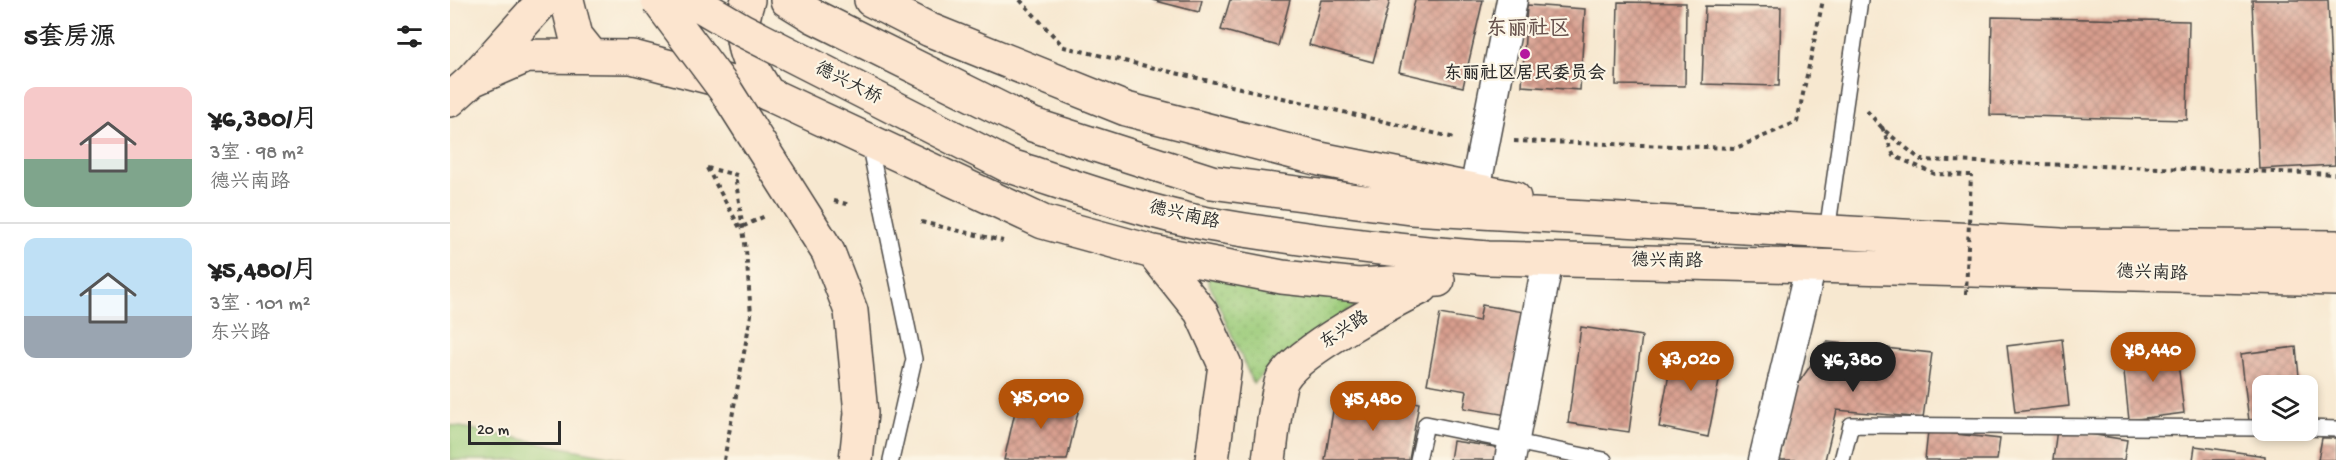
<!DOCTYPE html>
<html lang="zh">
<head>
<meta charset="utf-8">
<style>
  :root { --surface:#fff; --page:#f2f2f2; --text:#222; --muted:#767676; --line:#e0e0e0; --accent:#b45309 }
  body { margin:0; font-family:"Gochi Hand","LXGW WenKai TC",sans-serif; background:var(--page); color:var(--text); height:100vh; display:flex; flex-direction:column; font-size:22px; white-space:nowrap }
  * { box-sizing:border-box; margin:0 }
  p { font-size:20px; color:var(--muted) }
  .icon { flex:none; width:33px; height:33px; fill:none; stroke:currentColor; stroke-width:2; stroke-linecap:round; stroke-linejoin:round }
  .map { position:relative; flex:1; overflow:hidden }
  .side { display:flex; flex-direction:column; background:var(--surface); width:450px }
  .side>* { flex:none }
  .tools { position:absolute; left:1802px; top:375px; display:grid; gap:12px }
  .tools a { display:grid; place-items:center; width:66px; height:66px; border-radius:12px; background:var(--surface); box-shadow:0 3px 9px #0003; font-size:30px }
  .scale { position:absolute; left:18px; bottom:15px; width:93px; box-sizing:border-box; padding-left:6px; border:3px solid #2b2b2b; border-top:0; font-size:16px; line-height:21px; white-space:nowrap; color:#2b2b2b; -webkit-text-stroke:4px #fcf5e5; paint-order:stroke }
  .price { position:absolute; translate:-50% -51px; padding:0 14px; border-radius:21px; background:var(--accent); color:#fff; font-size:20px; line-height:39px; filter:drop-shadow(0 2px 3px #0008) }
  .price::after { content:''; position:absolute; left:50%; top:36px; width:18px; height:14px; margin-left:-9px; background:inherit; clip-path:polygon(0 0,100% 0,50% 100%) }
  .price.current { background:#222; color:#fff }
  ul { padding:0; list-style:none }
  li { display:flex; align-items:center; gap:18px; height:150px; padding:0 24px }
  li+li { border-top:2px solid var(--line) }
  li span { display:grid; place-items:center; flex:none; width:168px; height:120px; border-radius:12px; color:#555 }
  li>.icon { margin-inline-start:auto }
  span .icon { width:72px; height:72px; fill:#fffc; stroke-width:1 }
  li b { font-size:26px }
  h2 { display:flex; justify-content:space-between; align-items:center; height:72px; padding:0 24px; font-size:26px }
  main { display:flex; flex:1; min-height:0 }
  .map>svg:first-child { display:block }
  .grass { fill:url(#grass-dots); stroke:#647c53; stroke-width:1.5 }
  .garden { fill:#9dcc7b; stroke:#647c53; stroke-width:1.5 }
  .building { fill:url(#building-cross-hatch) }
  .lines { fill:none; stroke-linecap:round; stroke-linejoin:round }
  .lane-casing { stroke:#4a4744; stroke-width:18 }
  .street-casing { stroke:#4a4744; stroke-width:33 }
  .secondary-casing { stroke:#4a4744; stroke-width:36 }
  .path { stroke:#4a4744; stroke-width:4; stroke-dasharray:4.5 4.5; stroke-linecap:butt }
  .lane { stroke:#fff; stroke-width:15 }
  .street { stroke:#fff; stroke-width:30 }
  .secondary { stroke:#fce5cf; stroke-width:33 }
  .secondary-bridge-casing { stroke:#4a4744; stroke-width:36; stroke-linecap:butt }
  .path-bridge { stroke:#4a4744; stroke-width:4; stroke-dasharray:4.5 4.5; stroke-linecap:butt }
  .secondary-bridge { stroke:#fce5cf; stroke-width:33 }
  .poi-dot { fill:#b5179e; stroke:#fcf5e5; stroke-width:2 }
  .labels { text-anchor:middle; dominant-baseline:central; stroke-width:4.5; stroke-linejoin:round; paint-order:stroke }
  .poi-label { font-size:18px; font-weight:bold; fill:#2b2b2b; stroke:#fcf5e5 }
  .street-label { font-size:18px; fill:#2b2b2b; stroke:#fcf5e5 }
  .quarter-label { font-size:21px; font-weight:bold; fill:#68534e; stroke:#fcf5e5 }
</style>
</head>
<body>
<main>
<section class="side">
<h2>5套房源<svg class="icon" aria-label="filters" viewBox="0 0 24 24"><path d="M4 7h16M4 17h16"/><circle cx="9" cy="7" r="2"/><circle cx="15" cy="17" r="2"/></svg></h2>
<ul>
<li><span style="background:linear-gradient(#f6c9c9 60%,#7fa58c 0)"><svg class="icon" aria-label="home" viewBox="0 0 24 24"><path d="M3 11l9-7 9 7M6 9v11h12V9"/></svg></span><div><b>¥6,380/月</b><p>3室 · 98 m²</p><p>德兴南路</p></div></li>
<li><span style="background:linear-gradient(#bfe0f5 65%,#9aa5b1 0)"><svg class="icon" aria-label="home" viewBox="0 0 24 24"><path d="M3 11l9-7 9 7M6 9v11h12V9"/></svg></span><div><b>¥5,480/月</b><p>3室 · 101 m²</p><p>东兴路</p></div></li>
</ul>
</section>
<div class="map">
<svg width="1886" height="460" viewBox="0 0 1886 460">
  <defs>
    <pattern id="grass-dots" width="8" height="8" patternUnits="userSpaceOnUse" patternTransform="scale(1.5)"><rect width="8" height="8" fill="#9dcc7b"/><path d="M2 2h.1M6 6h.1" fill="none" stroke="#87af6a" stroke-width="1.8" stroke-linecap="round"/></pattern>
    <pattern id="building-cross-hatch" width="8" height="8" patternUnits="userSpaceOnUse" patternTransform="scale(1.5)"><rect width="8" height="8" fill="#d89e8e"/><path d="M0 0l8 8M0 8l8-8" fill="none" stroke="#af8174"/></pattern>
  </defs>
  <rect width="100%" height="100%" fill="#fcf5e5"/>
  <filter id="ink" filterUnits="userSpaceOnUse"><feTurbulence type="fractalNoise" baseFrequency=".0167" numOctaves="2"/><feDisplacementMap in="SourceGraphic" scale="12" xChannelSelector="R" yChannelSelector="G"/><feConvolveMatrix kernelMatrix="1 2 1 2 8 2 1 2 1" color-interpolation-filters="sRGB"/></filter>
  <filter id="wash" filterUnits="userSpaceOnUse"><feTurbulence type="fractalNoise" baseFrequency=".008" numOctaves="4" result="noise"/><feDisplacementMap in="SourceGraphic" scale="24" xChannelSelector="R" yChannelSelector="G"/><feGaussianBlur stdDeviation="1.35" result="paint"/><feColorMatrix in="noise" values="0 0 0 0 0 0 0 0 0 0 0 0 0 0 0 0 0 1.4 0 .05"/><feComposite in="paint" operator="in"/></filter>
  <g filter="url(#wash)">
    <rect width="100%" height="100%" fill="#f7e8d0"/>
    <!-- grass -->
    <path class="grass" d="M754,272L922,295L857,338L803,383Z"/>
    <!-- garden -->
    <path class="garden" d="M0,425L177,460H0Z"/>
    <g id="blocks">
      <!-- building -->
      <path class="building" d="M702,0H752L749,12Z
        M780,0H840L828,46L771,30Z
        M871,0H940L923,62L859,45Z
        M965,0H1033L1013,87L949,72Z
        M1802,0H1878L1885,165L1809,169Z
        M1168,2L1236,3L1235,86L1166,85Z
        M1077,5L1135,9L1130,90L1072,86Z
        M1255,6L1331,7L1329,86L1252,84Z
        M1542,17L1739,21L1737,120L1540,115Z
        M1032,305L1074,312L1057,415L1014,408L1017,391L977,384L990,314L1029,321Z
        M1131,327L1192,336L1179,432L1118,423Z
        M1612,339L1619,406L1565,412L1557,346Z
        M1377,342L1482,353L1473,418L1387,410L1375,460H1330L1347,385Z
        M1726,346L1734,413L1679,420L1672,353Z
        M1224,347L1274,356L1258,437L1209,427Z
        M1846,347L1850,386H1812V419L1799,421L1791,354Z
        M569,394L629,408L617,460H554Z
        M926,395L969,403L959,460H875L884,405L924,412Z
        M1607,429L1677,440L1674,460H1603Z
        M1478,431L1550,439L1547,460H1475Z
        M1872,438H1886V460H1868Z
        M1003,441L1052,448L1051,460H1000Z
        M1745,446L1815,456V460H1743Z"/>
    </g>
  </g>
  <g filter="url(#ink)">
    <use href="#blocks" fill-opacity="0" stroke="#4a4744" stroke-width="1.5"/>
    <g class="lines">
      <!-- lane casing -->
      <g class="lane-casing">
        <path id="lane" d="M419,143L464,359L441,460
          M1377,232L1410,0
          M1857,428L1886,429
          M968,460L976,424L1154,460
          M1392,460L1401,425L1812,428"/>
      </g>
      <!-- street casing -->
      <g class="street-casing">
        <path id="street" d="M1025,190L1062,0
          M1060,460L1098,259
          M1314,460L1361,265"/>
      </g>
      <!-- secondary casing -->
      <g class="secondary-casing">
        <path id="secondary" d="M117,0L126,36L142,56
          M298,0C285,39 296,61 318,94
          M337,0L363,16L583,125L761,182L961,208L1611,245L1886,247
          M421,0L480,30L676,109L870,159L1064,198
          M22,80L77,56L182,57L312,91L593,222L703,252L832,277L908,285L988,280
          M0,100L22,80L94,0
          M557,165C623,186 690,211 758,224C851,240 945,251 1038,258L1886,279
          M703,252L751,312L775,365L762,460
          M819,460C821,445 827,388 833,378C850,350 941,302 972,287"/>
      </g>
      <!-- path -->
      <path class="path" d="M570,0L614,47L1005,138
        M1417,111L1434,130L1471,160L1886,174
        M1432,127L1444,156L1485,174L1521,175
        M1064,141L1286,148L1347,122L1373,0
        M257,168L287,175
        M384,201L401,205
        M471,222L553,241
        M274,460L301,315L296,250L285,175"/>
      <!-- lane -->
      <use href="#lane" class="lane"/>
      <!-- street -->
      <use href="#street" class="street"/>
      <!-- secondary -->
      <use href="#secondary" class="secondary"/>
      <!-- secondary-bridge casing -->
      <g class="secondary-bridge-casing">
        <path id="secondary-bridge" d="M208,0L276,91L378,252L401,311L411,413L406,460
          M241,0L292,30L557,165"/>
      </g>
      <!-- path-bridge -->
      <path class="path-bridge" d="M257,168L290,228L317,215
        M1516,294L1521,175"/>
      <!-- secondary-bridge -->
      <use href="#secondary-bridge" class="secondary-bridge"/>
    </g>
  </g>
  <!-- markers -->
  <circle class="poi-dot" cx="1075" cy="54" r="6"/>
  <g class="labels">
    <!-- poi labels -->
    <g class="poi-label">
      <text x="1075" y="74">东丽社区居民委员会</text>
    </g>
    <!-- street labels -->
    <g class="street-label">
      <text transform="translate(398 84) rotate(27)">德兴大桥</text>
      <text transform="translate(734 216) rotate(13)">德兴南路</text>
      <text transform="translate(1217 262) rotate(1)">德兴南路</text>
      <text transform="translate(1702 274) rotate(2)">德兴南路</text>
      <text transform="translate(895 331) rotate(-33)">东兴路</text>
    </g>
    <!-- quarter labels -->
    <g class="quarter-label">
      <text x="1078" y="30">东丽社区</text>
    </g>
  </g>
</svg>
<div class="tools">
<a><svg class="icon" aria-label="layers" viewBox="0 0 24 24"><path d="M12 4l9 5-9 5-9-5zM3 14l9 5 9-5"/></svg></a>
</div>
<div class="scale">20 m</div>
<b class="price" style="left:1703px;top:383px">¥8,440</b>
<b class="price" style="left:1241px;top:392px">¥3,020</b>
<b class="price current" style="left:1403px;top:393px">¥6,380</b>
<b class="price" style="left:591px;top:430px">¥5,010</b>
<b class="price" style="left:923px;top:432px">¥5,480</b>
</div>
</main>
</body>
</html>
